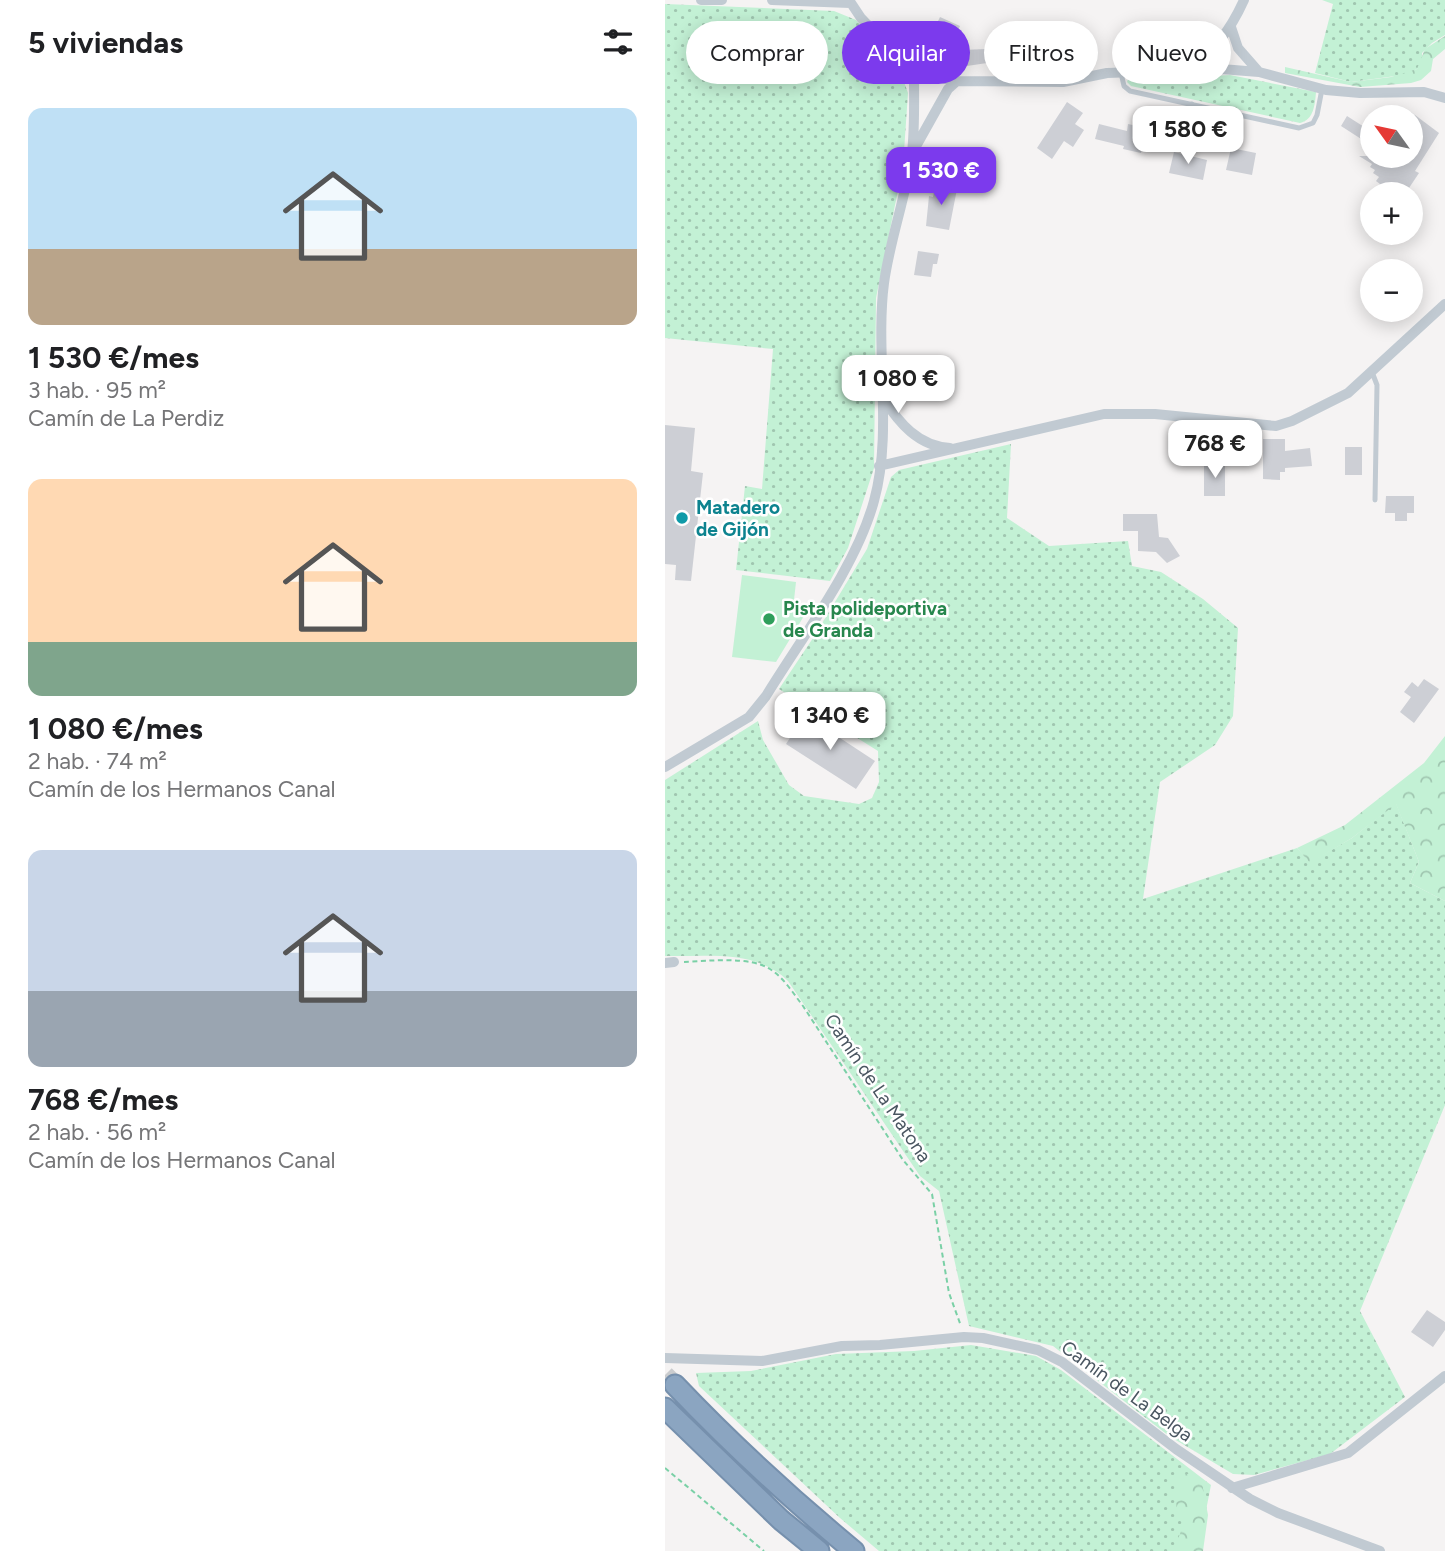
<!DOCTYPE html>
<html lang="es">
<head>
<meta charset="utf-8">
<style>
  :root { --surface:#fff; --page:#f2f2f2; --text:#202124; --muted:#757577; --accent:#7c3aed }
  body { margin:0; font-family:Figtree,sans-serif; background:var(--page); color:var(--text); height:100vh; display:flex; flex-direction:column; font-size:26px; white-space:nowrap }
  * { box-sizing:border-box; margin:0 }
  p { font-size:23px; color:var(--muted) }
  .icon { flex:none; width:38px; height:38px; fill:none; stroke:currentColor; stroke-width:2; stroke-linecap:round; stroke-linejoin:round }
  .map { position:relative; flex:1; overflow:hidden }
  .details { display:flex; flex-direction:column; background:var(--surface); width:665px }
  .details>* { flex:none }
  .banner { position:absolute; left:21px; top:21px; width:653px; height:63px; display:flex; gap:14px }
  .needle { width:46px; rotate:303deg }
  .tools { position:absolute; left:695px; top:105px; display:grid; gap:14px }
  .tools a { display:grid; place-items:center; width:63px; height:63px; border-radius:50%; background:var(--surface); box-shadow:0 4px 18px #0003; font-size:35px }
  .price { position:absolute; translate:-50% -60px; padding:0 16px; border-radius:14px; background:#fff; color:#222; font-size:23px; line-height:46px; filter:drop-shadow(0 2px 4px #0008) }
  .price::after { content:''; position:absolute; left:50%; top:42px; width:21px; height:16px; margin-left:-10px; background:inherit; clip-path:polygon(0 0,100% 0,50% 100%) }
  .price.active { background:var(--accent); color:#fff }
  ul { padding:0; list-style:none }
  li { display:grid; align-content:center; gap:14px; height:371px; padding:0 28px }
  li span { display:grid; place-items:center; height:217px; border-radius:14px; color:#555 }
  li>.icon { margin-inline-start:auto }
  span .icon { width:126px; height:126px; fill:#fffc; stroke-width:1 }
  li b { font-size:30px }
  h2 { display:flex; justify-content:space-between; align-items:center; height:84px; padding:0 28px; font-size:30px }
  .pill { padding:0 24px; border-radius:32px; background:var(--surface); box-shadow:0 4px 18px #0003; font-size:24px; line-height:63px }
  .pill.active { background:var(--accent); color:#fff }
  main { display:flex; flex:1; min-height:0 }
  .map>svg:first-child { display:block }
  .grass { fill:url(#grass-dots) }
  .forest { fill:url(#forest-crowns) }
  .pitch { fill:#c3f1d5 }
  .building { fill:#cdcfd5 }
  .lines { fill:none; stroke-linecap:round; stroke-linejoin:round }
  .motorway-tunnel { stroke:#caccce; stroke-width:19; stroke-dasharray:19 10; stroke-linecap:butt }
  .motorway-casing { stroke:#7690ad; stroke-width:23 }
  .path { stroke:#7ad0a6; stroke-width:2; stroke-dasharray:5 3.5; stroke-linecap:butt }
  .service { stroke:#c1cad2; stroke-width:5 }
  .minor { stroke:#c1cad2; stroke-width:10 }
  .motorway { stroke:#8ba5c1; stroke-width:19 }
  .culture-dot { fill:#0f9aa8; stroke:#fff; stroke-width:2.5 }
  .leisure-dot { fill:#2e9e5b; stroke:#fff; stroke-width:2.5 }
  .labels { text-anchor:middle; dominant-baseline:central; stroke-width:5; stroke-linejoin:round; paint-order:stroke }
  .culture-label { font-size:19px; font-weight:bold; fill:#0d838f; stroke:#fff; text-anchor:start }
  .leisure-label { font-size:19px; font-weight:bold; fill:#27864d; stroke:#fff; text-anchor:start }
  .street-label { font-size:19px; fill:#4a5661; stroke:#fff }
</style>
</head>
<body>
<main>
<section class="details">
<h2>5 viviendas<svg class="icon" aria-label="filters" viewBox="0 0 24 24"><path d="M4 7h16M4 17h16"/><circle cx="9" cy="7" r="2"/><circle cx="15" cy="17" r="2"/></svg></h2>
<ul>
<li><span style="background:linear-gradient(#bfe0f5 65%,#b9a48a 0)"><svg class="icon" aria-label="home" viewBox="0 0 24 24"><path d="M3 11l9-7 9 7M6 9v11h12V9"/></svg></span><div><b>1 530 €/mes</b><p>3 hab. · 95 m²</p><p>Camín de La Perdiz</p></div></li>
<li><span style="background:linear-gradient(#ffd9b3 75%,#7fa58c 0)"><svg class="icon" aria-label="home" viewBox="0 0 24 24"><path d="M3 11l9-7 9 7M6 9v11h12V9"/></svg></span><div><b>1 080 €/mes</b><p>2 hab. · 74 m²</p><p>Camín de los Hermanos Canal</p></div></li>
<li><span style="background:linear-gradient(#c9d6e8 65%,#9aa5b1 0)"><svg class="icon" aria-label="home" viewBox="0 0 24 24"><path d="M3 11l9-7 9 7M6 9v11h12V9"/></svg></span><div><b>768 €/mes</b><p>2 hab. · 56 m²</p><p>Camín de los Hermanos Canal</p></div></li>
</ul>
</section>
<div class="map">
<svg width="780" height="1551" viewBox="0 0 780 1551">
  <defs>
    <pattern id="grass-dots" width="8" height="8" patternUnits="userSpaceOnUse" patternTransform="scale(1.75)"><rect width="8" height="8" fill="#c3f1d5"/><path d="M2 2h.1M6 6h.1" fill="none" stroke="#a0c6b0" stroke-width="1.8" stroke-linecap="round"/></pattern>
    <pattern id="forest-crowns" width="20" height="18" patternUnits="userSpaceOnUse" patternTransform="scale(1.75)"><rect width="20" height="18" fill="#c3f1d5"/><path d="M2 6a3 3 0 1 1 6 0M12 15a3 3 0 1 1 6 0" fill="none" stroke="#a0c6b0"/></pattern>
  </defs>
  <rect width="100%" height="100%" fill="#f5f3f3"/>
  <!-- grass -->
  <path class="grass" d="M657,0H780V35L767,43L757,53V62L752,69L738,75L686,82L650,73L668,4Z
    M0,4L169,11L191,20L234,68L243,93L238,166L211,298L209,468L183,548L165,581L71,570L80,486L97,489L108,349L0,338Z
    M565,75L651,92C650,104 649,120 635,123L466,86L462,82L464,77L497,79Z
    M346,444L342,518L384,546L463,541L467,566L496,572L538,599L573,628L568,716L550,745L495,782L478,899L632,848L645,862L687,838L731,803L754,862L745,883L780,901V1105L695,1311L740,1397L665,1454L589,1475L568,1474L504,1436L388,1346L304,1326L274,1191L255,1176L123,981C91,949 43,957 0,956V780L93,721L98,740L124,785L139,796L194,804L207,798L214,782L213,751L114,689L150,635L202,549L226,477L234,470Z
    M306,1345L371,1356L396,1370L546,1485L533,1551H214L175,1518L34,1386L31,1373L86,1371L171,1354L249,1351Z"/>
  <!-- forest -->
  <path class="forest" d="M780,36V49L768,59L766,71L756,80L746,83L695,87L620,73V67L686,82L726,77L752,69L760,49Z
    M780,736V901L745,883L754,862L731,804L687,838L645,863L632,848L680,825L759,763Z
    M519,1473L536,1478L543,1515L538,1551H507L515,1534L518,1520L512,1515L510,1481Z"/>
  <!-- pitch -->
  <path class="pitch" d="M77,575L131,582L128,609L142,611L111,662L67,657Z"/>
  <!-- building -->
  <path class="building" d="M275,17L295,26L275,70L253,63Z
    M321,49L322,63L302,66V63H297V50Z
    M402,102L418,113L410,124L419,130L408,147L399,141L387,159L372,148Z
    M746,112L774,133L750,171L754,173L740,194H719L711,189L715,184L711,181L714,177L708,173L710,170L705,167L707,164L694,156H746Z
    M682,116L707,132V146L676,126Z
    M434,124L462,131L463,124L481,128L476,153L458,149L459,146L430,139Z
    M566,148L591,153L587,175L561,170Z
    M509,152L542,160L538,180L504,173Z
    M271,184L292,189L284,230L261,226L264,196L268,197Z
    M253,251L274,254L272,264H268L266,277L249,275Z
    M0,425L30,428L26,471L38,473L26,581L10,580L11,565L0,564Z
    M598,439H620V451L645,448L647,466L620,468V472H615V480L598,479Z
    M680,447H697V475H680Z
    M539,463H560V496H539Z
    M721,496H749V513H742V521H730V513H720Z
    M458,514H492L494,537L503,538L515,556L502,563L491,552L473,551V531H458Z
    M759,679L774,689L749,723L735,712L746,697L739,692L747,682L753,687Z
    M140,715L210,761L191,789L121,744Z
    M762,1310L780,1322V1330L768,1347L746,1332Z"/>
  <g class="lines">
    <!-- motorway-tunnel -->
    <path class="motorway-tunnel" d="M0,1375L10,1385"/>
    <!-- motorway casing -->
    <g class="motorway-casing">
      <path id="motorway" d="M10,1385C67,1445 126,1499 189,1551
        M0,1408L116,1520L154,1551"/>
    </g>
    <!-- path -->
    <path class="path" d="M19,962C43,961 85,956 105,969C119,978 128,993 138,1006L238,1160L267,1194L284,1293L296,1326
      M0,1468L99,1551"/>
    <!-- service -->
    <path class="service" d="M456,73L459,86L465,91L634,128L648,123L652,115L657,89
      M526,116L527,104
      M707,372L712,385L710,500"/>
    <!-- minor -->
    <path class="minor" d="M36,0H57
      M107,0L185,3
      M566,27L573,48L594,72
      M522,70C550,50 565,31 579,0
      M249,73L292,81L398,82L442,73L556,69L594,72L661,90L695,93L759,92L780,98
      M250,148L283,89L292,81
      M218,398C234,423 253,446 285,448
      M214,466L439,414H490L611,426L627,421L683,393L780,304
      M0,767L84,717L101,696C137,637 191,567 209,501C228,433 210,352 219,283C225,239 241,197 247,153C250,126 249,100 249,73L196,18L184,0
      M0,963L9,962
      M0,1358L97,1361L177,1346L215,1345L299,1337L318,1338L373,1350L397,1362L511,1449L585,1499L613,1513L715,1551
      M567,1488L683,1453L780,1376"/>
    <!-- motorway -->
    <use href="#motorway" class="motorway"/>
  </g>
  <!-- markers -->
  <circle class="culture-dot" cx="17" cy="518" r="7"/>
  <circle class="leisure-dot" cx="104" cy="619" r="7"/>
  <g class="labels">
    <!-- culture labels -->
    <g class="culture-label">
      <text x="31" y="507">Matadero<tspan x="31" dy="22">de Gijón</tspan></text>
    </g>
    <!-- leisure labels -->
    <g class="leisure-label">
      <text x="118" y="608">Pista polideportiva<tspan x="118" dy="22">de Granda</tspan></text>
    </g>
    <!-- street labels -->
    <g class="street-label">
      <text transform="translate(213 1088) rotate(56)">Camín de La Matona</text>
      <text transform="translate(462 1391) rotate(36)">Camín de La Belga</text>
    </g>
  </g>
</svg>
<div class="tools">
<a><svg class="needle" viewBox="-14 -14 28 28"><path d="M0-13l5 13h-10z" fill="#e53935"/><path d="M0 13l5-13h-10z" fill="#757577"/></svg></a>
<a>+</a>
<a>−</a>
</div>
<b class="price" style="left:523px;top:166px">1 580 €</b>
<b class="price active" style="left:276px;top:207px">1 530 €</b>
<b class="price" style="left:233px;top:415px">1 080 €</b>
<b class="price" style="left:550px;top:480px">768 €</b>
<b class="price" style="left:165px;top:752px">1 340 €</b>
<div class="banner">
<a class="pill">Comprar</a>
<a class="pill active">Alquilar</a>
<a class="pill">Filtros</a>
<a class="pill">Nuevo</a>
</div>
</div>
</main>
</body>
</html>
